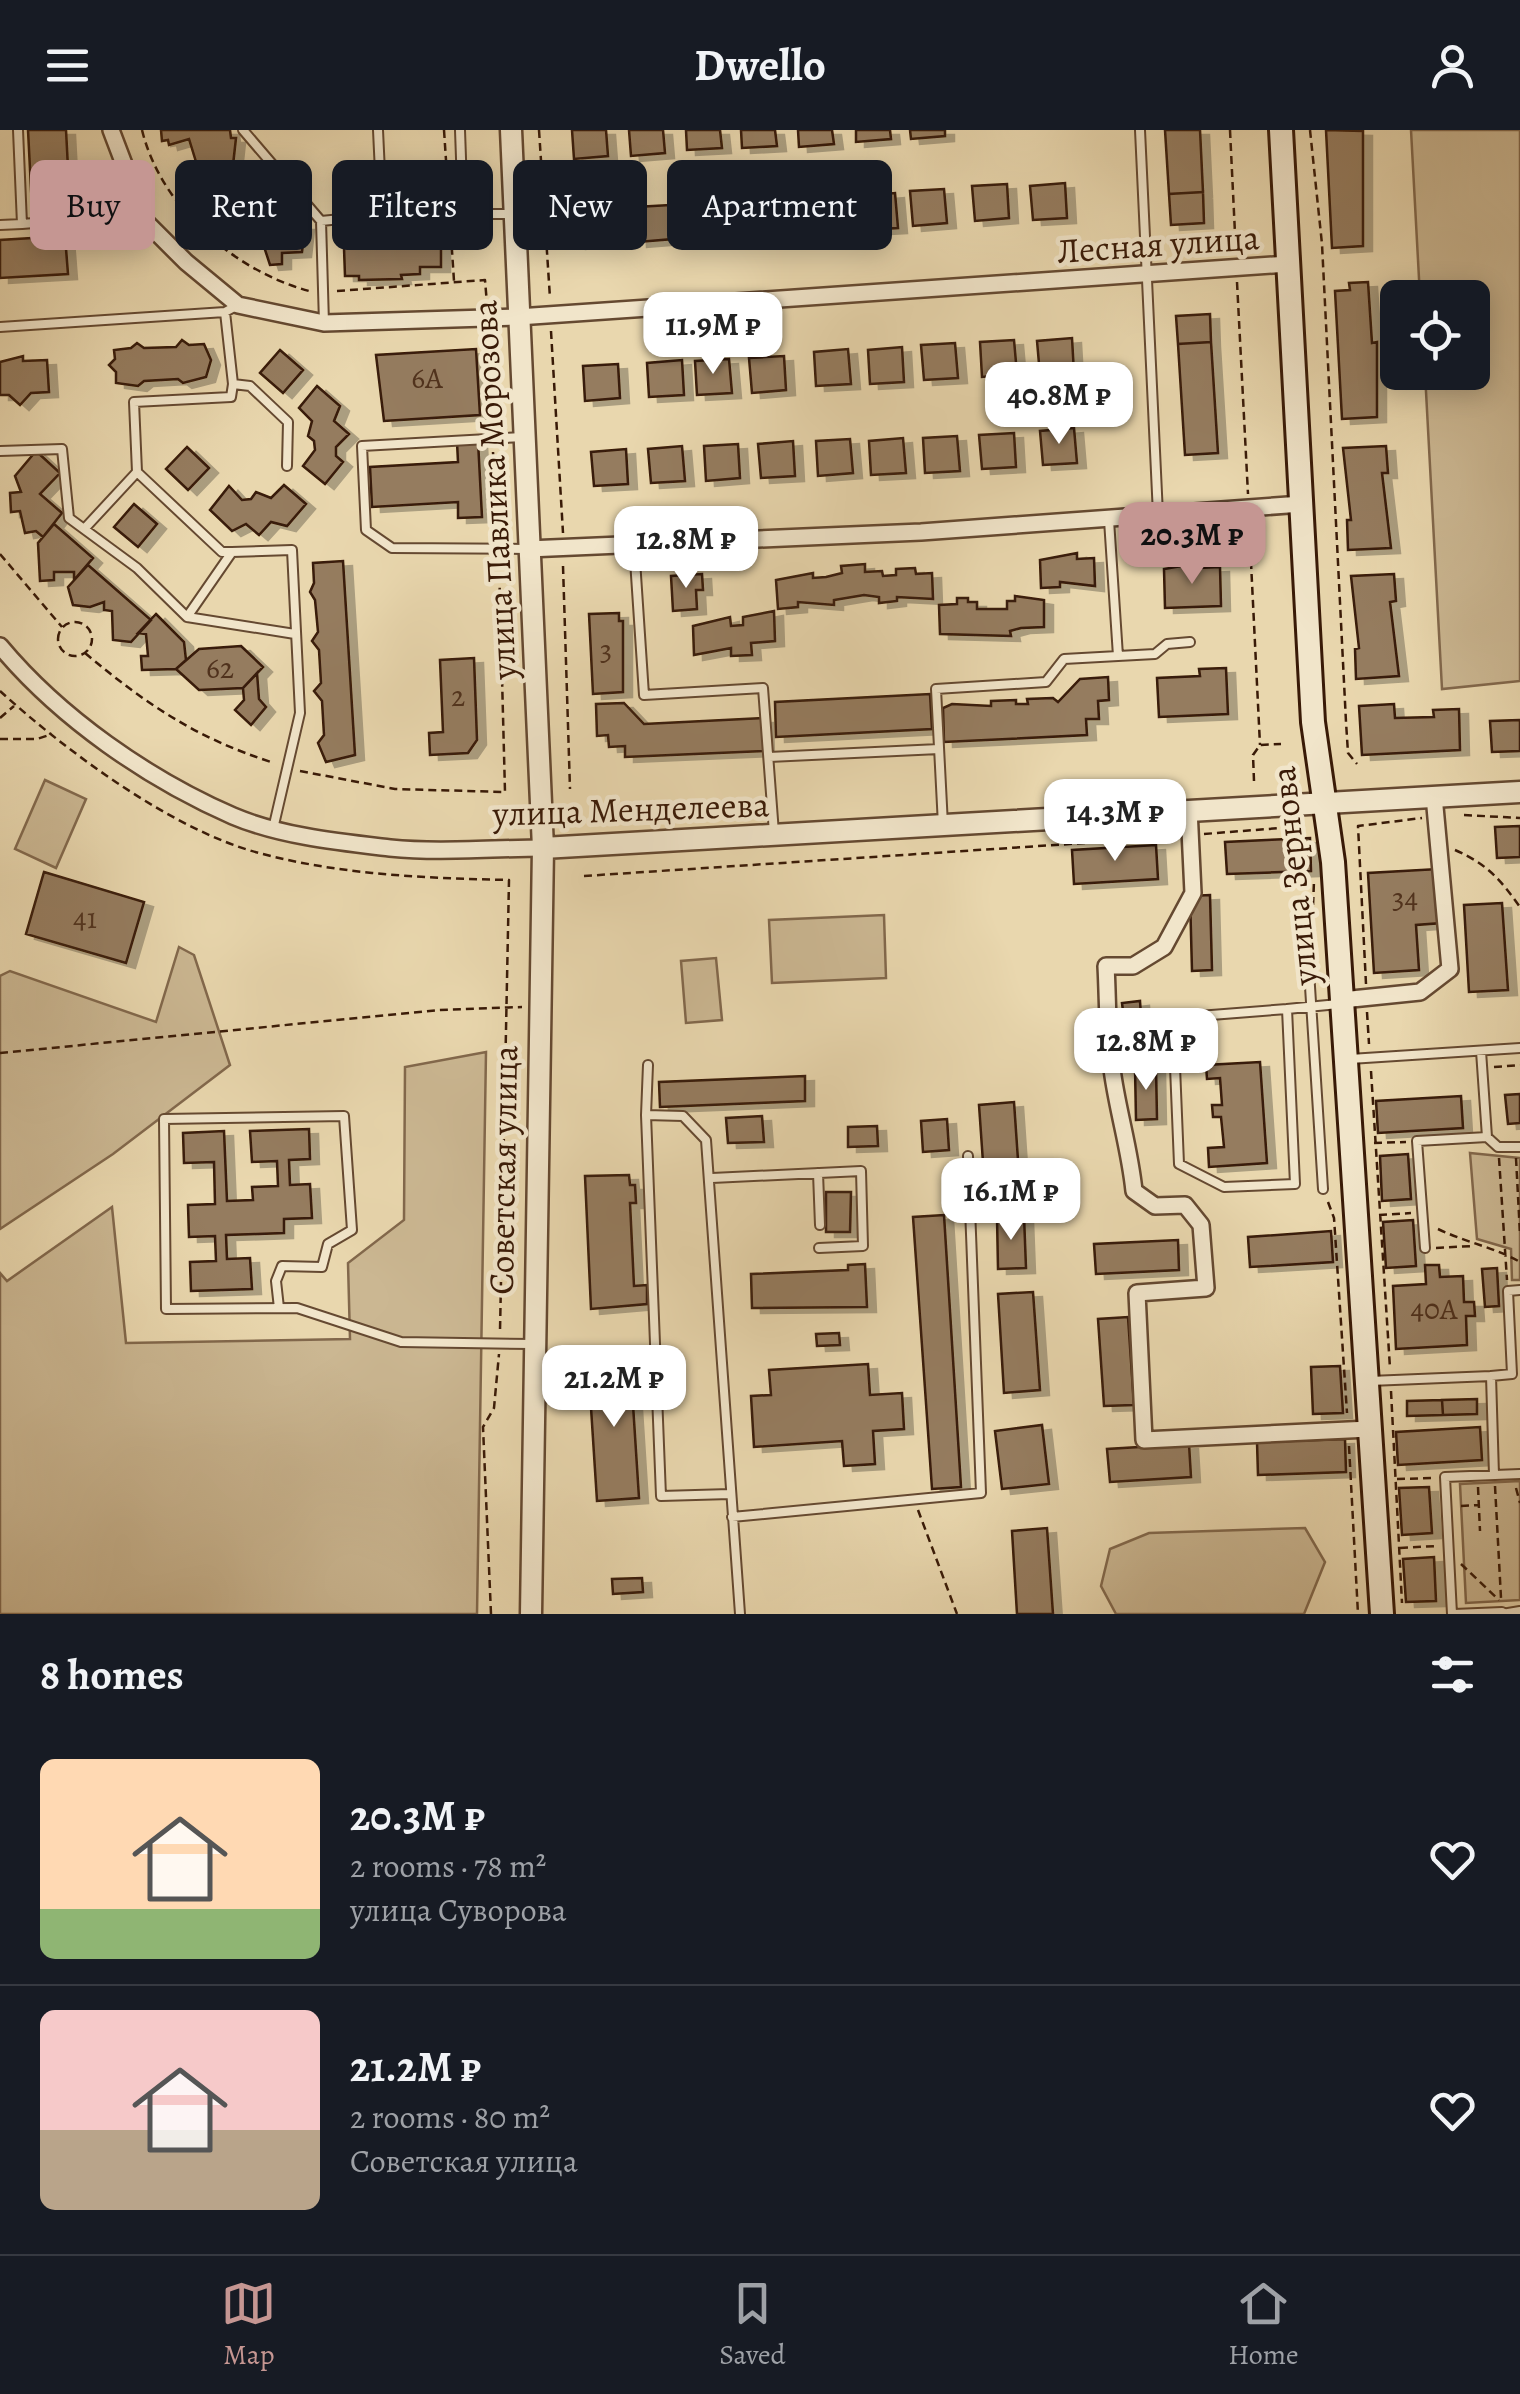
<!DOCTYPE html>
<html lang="en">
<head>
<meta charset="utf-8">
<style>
  :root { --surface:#171b24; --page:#20242c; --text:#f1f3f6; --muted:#9ea1a6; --line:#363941; --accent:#c59692 }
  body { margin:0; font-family:Alegreya,serif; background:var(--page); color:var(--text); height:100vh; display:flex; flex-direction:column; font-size:38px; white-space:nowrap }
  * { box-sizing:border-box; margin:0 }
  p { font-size:32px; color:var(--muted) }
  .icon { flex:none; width:55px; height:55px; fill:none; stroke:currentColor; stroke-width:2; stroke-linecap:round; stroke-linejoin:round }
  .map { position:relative; height:1484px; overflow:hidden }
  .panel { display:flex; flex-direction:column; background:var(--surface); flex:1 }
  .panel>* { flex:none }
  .guide { position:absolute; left:30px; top:30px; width:1000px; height:90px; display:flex; gap:20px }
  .controls { position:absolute; left:1380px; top:150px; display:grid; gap:20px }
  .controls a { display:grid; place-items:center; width:110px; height:110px; border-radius:15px; background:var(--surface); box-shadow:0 5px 25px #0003; font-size:50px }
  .price { position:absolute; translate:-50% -85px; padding:0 22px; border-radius:20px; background:#fff; color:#222; font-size:32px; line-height:65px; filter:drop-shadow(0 2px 5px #0008) }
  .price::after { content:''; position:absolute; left:50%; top:60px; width:30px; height:22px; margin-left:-15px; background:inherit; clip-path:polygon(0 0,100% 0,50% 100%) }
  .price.on { background:var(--accent); color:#111 }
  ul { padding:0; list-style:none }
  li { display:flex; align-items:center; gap:30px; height:250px; padding:0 40px }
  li+li { border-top:2px solid var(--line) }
  li span { display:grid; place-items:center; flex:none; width:280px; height:200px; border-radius:15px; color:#555 }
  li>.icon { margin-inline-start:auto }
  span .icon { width:120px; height:120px; fill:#fffc; stroke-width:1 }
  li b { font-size:42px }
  h2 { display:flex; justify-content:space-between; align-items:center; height:120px; padding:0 40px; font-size:42px }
  .tag { padding:0 35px; border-radius:15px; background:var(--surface); box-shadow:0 5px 25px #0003; font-size:35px; line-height:90px }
  .tag.on { background:var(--accent); color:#111 }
  header { display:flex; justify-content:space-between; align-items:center; height:130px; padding:0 40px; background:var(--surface); font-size:45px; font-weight:700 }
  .tabs { display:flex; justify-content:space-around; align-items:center; height:140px; border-top:2px solid var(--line); background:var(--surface); font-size:28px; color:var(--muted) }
  .tabs a { display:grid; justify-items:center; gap:5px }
  .tabs .on { color:var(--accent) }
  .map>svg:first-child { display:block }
  .green { fill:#cbb792; stroke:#82684c; stroke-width:2.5 }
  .building { fill:#957c5e; stroke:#391a07; stroke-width:2.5; filter:url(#shadow) }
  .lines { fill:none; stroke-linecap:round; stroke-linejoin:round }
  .service-casing { stroke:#654931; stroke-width:12 }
  .minor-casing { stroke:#654931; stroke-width:20 }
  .tertiary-casing { stroke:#654931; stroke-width:25 }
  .secondary-casing { stroke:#391a07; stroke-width:28 }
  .path { stroke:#391a07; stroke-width:2.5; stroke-dasharray:8 5; stroke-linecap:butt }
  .service { stroke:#f1e5ca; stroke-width:8 }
  .minor { stroke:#f1e5ca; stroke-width:15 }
  .tertiary { stroke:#f1e5ca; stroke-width:20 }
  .secondary { stroke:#f1e5ca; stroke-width:22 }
  .labels { text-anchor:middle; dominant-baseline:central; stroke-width:9; stroke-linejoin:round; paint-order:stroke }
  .number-label { font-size:30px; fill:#50321d }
  .street-label { font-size:35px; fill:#391a07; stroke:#f1e5ca }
</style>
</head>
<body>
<header><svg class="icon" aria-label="menu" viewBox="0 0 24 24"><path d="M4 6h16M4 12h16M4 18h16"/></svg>Dwello<svg class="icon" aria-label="person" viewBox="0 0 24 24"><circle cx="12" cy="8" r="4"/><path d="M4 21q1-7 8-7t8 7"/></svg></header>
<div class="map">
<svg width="1520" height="1484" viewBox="0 0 1520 1484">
  <defs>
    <filter id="shadow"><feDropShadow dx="9" dy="5" stdDeviation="0" flood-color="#0004"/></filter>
  </defs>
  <rect width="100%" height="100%" fill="#e9d7ae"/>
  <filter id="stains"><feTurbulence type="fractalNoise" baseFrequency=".002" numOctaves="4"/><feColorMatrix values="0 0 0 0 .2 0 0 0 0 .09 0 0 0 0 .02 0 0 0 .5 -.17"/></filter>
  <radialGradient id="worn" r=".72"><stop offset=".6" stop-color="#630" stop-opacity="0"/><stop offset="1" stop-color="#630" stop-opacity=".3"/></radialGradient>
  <!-- green -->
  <path class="green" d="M1411,0H1520V551L1442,559L1425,243L1472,242V168L1420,167Z
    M45,650L86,669L56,738L15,719Z
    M884,785L886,848L772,853L769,790Z
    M179,817L194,825L230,935L113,1024L0,1099V846L10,841L156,892Z
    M716,828L722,890L686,893L681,831Z
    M486,922L477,1484H0V1143L7,1151L112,1077L126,1213L350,1209L348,1133L404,1090L405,937Z
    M1470,1023L1520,1028V1150H1512L1511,1119L1477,1109Z
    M1520,1351V1470L1466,1473L1460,1354Z
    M1305,1398L1325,1432L1304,1484H1116L1101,1456L1110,1419L1149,1403Z"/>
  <!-- building -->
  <path class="building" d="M28,0H66L70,76L32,78Z
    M161,0H230L231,8H236L233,35L213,37L214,47L201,48L189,9L169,15L168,10L162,11Z
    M572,0H606L608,26L574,29Z
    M629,0H663L665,23L631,26Z
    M686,0H720L722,18L687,20Z
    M741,0H775L777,16L742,18Z
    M798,0H832L834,14L799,17Z
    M856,0H890L891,9L856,12Z
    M910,0H945V6L911,9Z
    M1165,0H1200L1203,62L1169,64Z
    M1326,0L1363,1V116L1332,118Z
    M441,42V137H420V144L401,145L402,149L359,150V146H345L344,118L356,117L355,110L396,114L413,99L406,55H412L411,43Z
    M1065,53L1067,88L1033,90L1030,56Z
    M1007,54L1009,88L975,91L972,56Z
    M268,56L274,77H269L270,86L299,84V95H305L302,122L282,123V134L270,135L257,95L237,102V97H230L227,84V59Z
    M944,59L947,93L913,96L910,61Z
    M1203,62L1204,93L1171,95L1169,64Z
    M895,63L898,98L863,100L861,66Z
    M783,69L785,104L750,106L748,72Z
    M727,73L729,108L695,110L693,76Z
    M670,75L673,109L638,112L636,77Z
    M609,77L611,111L577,114L574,79Z
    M65,106L68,144L0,148V110Z
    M1368,152L1372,213L1377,212V287L1342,289L1335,161L1350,160L1349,153Z
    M1210,184L1211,212L1178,214L1176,186Z
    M1072,208L1074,243L1040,245L1037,211Z
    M182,210L189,215L204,214L211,230L206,247L183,253L178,249L144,251L138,256L116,253V242L109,235L115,229L114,220L131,218L137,213L144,218L176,217Z
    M1014,210L1017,244L982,247L980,212Z
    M1211,212L1218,323L1185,325L1178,214Z
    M955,213L958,248L924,250L921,215Z
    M902,217L904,252L870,254L868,220Z
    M476,219L480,285L384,291L376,225Z
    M848,219L851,254L816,256L814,222Z
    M280,220L303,240L283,263L260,243Z
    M23,226V231L47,230L49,262L31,263L20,275L9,265H0V232Z
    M784,226L786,260L752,263L749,228Z
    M729,229L732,263L697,265L695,231Z
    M682,230L684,265L649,267L647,233Z
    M618,234L620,268L585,271L583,236Z
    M317,256L340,276L334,291L349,304L336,317V326L343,332L325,354L303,336L315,320L314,311L308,306L312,291L299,278Z
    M1074,298L1077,333L1043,335L1040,301Z
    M1014,303L1016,337L982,339L979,305Z
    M957,306L960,341L925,343L923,308Z
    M903,308L906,343L871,345L869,311Z
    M850,309L853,343L818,346L816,311Z
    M478,311L482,387L458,388V372L372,377L370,337L458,332L457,312Z
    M793,311L795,346L761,348L758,314Z
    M738,314L740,348L706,351L704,316Z
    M682,316L685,351L651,353L648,319Z
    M1386,316L1388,343H1382L1391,418L1348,420L1347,390H1351L1343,318Z
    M187,317L209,338L188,360L166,339Z
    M626,319L628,354L594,356L591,322Z
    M36,321L60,343L40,364L62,383L43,407L36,401L25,403L20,381L11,382L10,363L21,362L15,346Z
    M284,355L306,374L287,396L271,392L259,405L246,394L232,401L210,380L229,356L242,370L251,369L256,362L271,368Z
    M134,374L157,394L138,417L114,397Z
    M54,394L93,428L74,450V442H54V450L40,451L38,413Z
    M1077,423V429L1094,428L1095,456L1060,452V457L1041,458L1040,430Z
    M343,431L355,625L326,632L318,613L324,605L322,571L314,561L321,553L319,520L312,511L318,502L315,470L310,462L314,453L313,433Z
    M1199,433V438L1220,437L1221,476L1165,478L1164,439Z
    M865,434V442L882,441L883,446L896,445V439L915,438L916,444L932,443L933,469L897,467V471L879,473V467L864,465L834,470V475L798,472V477L778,479L776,450L813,443V448L826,447L842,443L841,436Z
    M88,435L151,490L131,512L113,510L112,481L104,480V472L90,477L73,475L68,457Z
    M702,444L703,460H696L697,479L673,481L671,446Z
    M1394,444L1396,471L1390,472L1399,546L1356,549L1355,519L1359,518L1351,446Z
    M1015,466L1044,470V497L1021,498L1010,501L1011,506L940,504L939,475L957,474V468H968V472H977V479H1007V471H1015Z
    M774,481L775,511L751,513L752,525L731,526V518L694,525L693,496L730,487L731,496L743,495V487Z
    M619,483V491H623V562L593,564L589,484Z
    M156,484L184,512L186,530L176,539L142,540L141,526H148L146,504L138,503Z
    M241,516L263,537L243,558L199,560L176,539L199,519Z
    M474,528L477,610L468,623L430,625L429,603L443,602L440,530Z
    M1226,538L1228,584L1159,587L1157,548L1200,546L1199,539Z
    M257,543L259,569L266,577L251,595L235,580L244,570L243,558Z
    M1108,547L1109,570L1098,571L1099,589H1086L1087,605L944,612L943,578L952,574L991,576V571L1016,570V574H1028L1027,569L1053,568L1058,572L1080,549Z
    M930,564L932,599L776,607L775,572Z
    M624,573L644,594L764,588L765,621L625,627V616L609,617L608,605L597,606L596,574Z
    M1394,574L1395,588L1434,587L1433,580L1459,579L1460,620L1362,625L1359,576Z
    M1520,590V621L1492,622L1490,591Z
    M1520,696V727L1497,728L1495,697Z
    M1310,708L1311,741L1227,744L1225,712Z
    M1156,715L1158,749L1074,754L1072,720Z
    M1438,739L1442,793L1416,795L1419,840L1374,843L1368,743Z
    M44,742L144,772L126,833L26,804Z
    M1210,765L1212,840L1192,841L1190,766Z
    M1502,773L1508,860L1469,862L1464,775Z
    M1140,871L1141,886L1124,889L1122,873Z
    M1260,932L1267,1033L1209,1037L1208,1018L1224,1017L1221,987H1213L1212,975H1222L1220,948L1207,949L1206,935Z
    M1135,937H1156L1157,989L1136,990Z
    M805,946V971L660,977L659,952Z
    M1520,964V993L1508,994L1505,965Z
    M1461,966L1463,998L1378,1003L1376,971Z
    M1014,972L1020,1059L985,1061L979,975Z
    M762,986L764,1012L728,1013L726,988Z
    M947,989L949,1020L923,1022L921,991Z
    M877,996L878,1016L848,1017V997Z
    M309,999L310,1029L289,1030L290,1055L310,1054L312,1088L284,1089V1103L226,1105L227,1129L250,1128L252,1159L191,1161L190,1132L216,1131L215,1106L189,1107L188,1075L215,1074L214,1032L184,1033L183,1003L224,1001L227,1071L253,1070L252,1057L278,1056L277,1031L252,1032L250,1001Z
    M1408,1024L1411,1069L1382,1071L1380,1026Z
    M629,1045L630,1055H635L636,1073H630L634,1156L647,1155V1174L591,1179L585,1046Z
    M826,1062H851L850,1102H826Z
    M944,1085L961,1357L932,1359L913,1087Z
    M1024,1086L1026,1138L998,1139L997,1087Z
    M1413,1090L1416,1136L1386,1138L1383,1092Z
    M1331,1101L1333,1132L1250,1137L1248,1107Z
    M1178,1110L1179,1140L1096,1144L1094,1114Z
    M865,1134L867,1177L752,1178L751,1144L848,1140V1135Z
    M1425,1135H1439L1440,1147L1463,1146L1464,1172H1474L1475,1186H1466L1467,1215L1396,1219L1393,1156L1426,1154Z
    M1497,1138L1499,1176L1485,1177L1482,1139Z
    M1033,1162L1040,1260L1004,1263L998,1164Z
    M1128,1187L1134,1275L1104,1276L1098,1189Z
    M839,1203L840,1215L817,1216L816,1204Z
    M630,1228L639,1368L597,1371L588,1231Z
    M868,1234L870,1265L902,1263L904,1299L873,1301L875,1334L844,1336L842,1311L754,1317L751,1266L771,1265L769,1240Z
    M1340,1236L1343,1283L1313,1284L1311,1237Z
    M1477,1269V1284L1443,1285L1442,1270Z
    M1442,1270L1443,1285L1407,1286V1271Z
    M1042,1295L1049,1354L1002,1359L995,1301Z
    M1480,1297L1482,1330L1398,1335L1396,1302Z
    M1345,1309L1346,1342L1258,1345L1257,1312Z
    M1189,1314L1191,1347L1110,1352L1107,1319Z
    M1429,1357L1432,1403L1402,1405L1399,1358Z
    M1047,1398L1053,1484H1017L1012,1401Z
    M1434,1427L1436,1471L1406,1472L1403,1429Z
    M642,1448L643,1462L613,1464L612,1449Z"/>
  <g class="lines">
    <!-- service casing -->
    <g class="service-casing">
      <path id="service" d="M18,0L22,94L142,84
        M243,0L321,91L324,193
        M460,0L463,84H514
        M1140,0L1158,385
        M321,91L382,85L378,0
        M0,95L22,94
        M225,182L233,254L250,256L288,292L287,336
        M0,197L225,182L238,175
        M523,307L362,316L366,400L392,418L528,419
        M0,321L62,319L69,388L137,438L187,487L295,504
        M86,397L137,342
        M634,415L644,565L763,558L774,703
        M231,422H222L137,342L134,272L231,267L233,254
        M187,487L232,422L292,420L300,583L273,699
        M1118,526L1155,524L1167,514L1190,512
        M769,627L939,619
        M943,695L936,559L1046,552L1064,529L1118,526L1109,390
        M1309,841L1323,1059
        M1287,879L1173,888L1179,1034L1224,1057L1295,1054L1287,879L1338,874
        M1481,921L1487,1007L1498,1017H1520
        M1350,929L1520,918
        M648,935L646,985L683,986L706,1010L740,1484
        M646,985L661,1366L730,1364
        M818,1043L820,1095
        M712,1048L861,1041L863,1116L819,1118
        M1425,1118L1417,1011L1487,1007
        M279,1178L276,1151L282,1136L322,1137L328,1114L352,1100L344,986L164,989L166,1179L297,1178L401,1212L532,1214
        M1491,1246L1512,1244L1508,1161L1520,1160
        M1370,1251L1491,1246L1494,1345
        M732,1387L981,1363L968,1026
        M1452,1484L1445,1347L1520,1344
        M1454,1484L1502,1482
        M1502,1484L1520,1481"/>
    </g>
    <!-- minor casing -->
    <g class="minor-casing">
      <path id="minor" d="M111,0L146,92L186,132L238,175L324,193L518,187L1288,134
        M528,419L921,402L1302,374
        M0,516C60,588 148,649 233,686C280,706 339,712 390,718C440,723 493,718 543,718
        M1189,679L1193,763L1164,817L1133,836H1106C1108,872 1107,910 1113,946C1119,986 1130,1021 1134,1061L1155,1076L1185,1075L1201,1095L1206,1158L1137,1163L1144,1310L1369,1299
        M1342,870L1420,862L1450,839L1434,666"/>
    </g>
    <!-- tertiary casing -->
    <g class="tertiary-casing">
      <path id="tertiary" d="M511,0L543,718L531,1484
        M543,718L1520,662"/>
    </g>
    <!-- secondary casing -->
    <g class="secondary-casing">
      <path id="secondary" d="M1281,0L1313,592L1333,732L1382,1484"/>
    </g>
    <!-- path -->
    <path class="path" d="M142,0C161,78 235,141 309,161
      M444,0L454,151
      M539,0L550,168
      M1230,0L1236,124
      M1310,0L1322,114L1346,592L1348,623L1357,634
      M1237,152L1248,364
      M337,161L485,150L487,174
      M551,201L563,403
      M489,202L492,299
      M493,322L498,409
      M1249,392L1260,615
      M0,424L62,497
      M563,436L570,659
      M58 509a17 17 0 1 1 34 0a17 17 0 1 1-34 0Z
      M85,523C147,575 196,608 274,633
      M0,561C66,621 172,700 259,723C341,745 425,748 509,750L500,1201
      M0,588L14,576
      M0,609H37L52,604
      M300,641L395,659L505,662L499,432
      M1254,651L1253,625L1260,615L1281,614
      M1464,685L1520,688
      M1204,704L1306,696
      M1455,720C1487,734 1500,749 1520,777
      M584,746L1176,707
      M1311,827L1314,751
      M1366,854L1358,696L1422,688
      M1367,882L1369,914
      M0,923L439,880L522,877
      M1494,937L1520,935
      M1371,941L1390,1238
      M1374,1013L1406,1012
      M1499,1028L1507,1150
      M1516,1028L1520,1104
      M1328,1072L1334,1088L1347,1283
      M1379,1085L1411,1083
      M1438,1099C1467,1113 1494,1117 1520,1132
      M1436,1118L1473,1116
      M1391,1261L1402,1473
      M1349,1316L1358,1484
      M1397,1349L1434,1348
      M1495,1356L1501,1468
      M1478,1357L1480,1401
      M1516,1358L1520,1373
      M1461,1376L1478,1375
      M918,1380L957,1484
      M1400,1418L1437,1416
      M1461,1434L1499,1470
      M491,1484L483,1297L494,1278L499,1224"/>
    <!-- service -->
    <use href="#service" class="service"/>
    <!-- minor -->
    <use href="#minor" class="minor"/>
    <!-- tertiary -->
    <use href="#tertiary" class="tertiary"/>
    <!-- secondary -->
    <use href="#secondary" class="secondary"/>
  </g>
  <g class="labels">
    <!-- number labels -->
    <g class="number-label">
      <text x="427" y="248">6А</text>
      <text x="606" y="520">3</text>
      <text x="220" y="538">62</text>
      <text x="458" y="566">2</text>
      <text x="1405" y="768">34</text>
      <text x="85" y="788">41</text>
      <text x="1434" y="1179">40А</text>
    </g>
    <!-- street labels -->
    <g class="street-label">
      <text transform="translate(1158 114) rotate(-4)">Лесная улица</text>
      <text transform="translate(494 360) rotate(-93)">улица Павлика Морозова</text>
      <text transform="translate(631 679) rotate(-2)">улица Менделеева</text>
      <text transform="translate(1294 746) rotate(-96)">улица Зернова</text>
      <text transform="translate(503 1040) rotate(-89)">Советская улица</text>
    </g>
  </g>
  <rect width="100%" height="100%" filter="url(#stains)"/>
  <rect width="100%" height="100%" fill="url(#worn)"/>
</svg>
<div class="controls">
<a><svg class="icon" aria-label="locate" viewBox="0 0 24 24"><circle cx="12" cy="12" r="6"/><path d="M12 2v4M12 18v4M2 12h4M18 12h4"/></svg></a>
</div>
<b class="price" style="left:713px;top:247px">11.9M ₽</b>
<b class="price" style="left:1059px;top:317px">40.8M ₽</b>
<b class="price on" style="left:1192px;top:457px">20.3M ₽</b>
<b class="price" style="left:686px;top:461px">12.8M ₽</b>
<b class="price" style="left:1115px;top:734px">14.3M ₽</b>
<b class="price" style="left:1146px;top:963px">12.8M ₽</b>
<b class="price" style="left:1011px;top:1113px">16.1M ₽</b>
<b class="price" style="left:614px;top:1300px">21.2M ₽</b>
<div class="guide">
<a class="tag on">Buy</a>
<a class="tag">Rent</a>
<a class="tag">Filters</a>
<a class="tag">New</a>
<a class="tag">Apartment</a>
</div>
</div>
<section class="panel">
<h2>8 homes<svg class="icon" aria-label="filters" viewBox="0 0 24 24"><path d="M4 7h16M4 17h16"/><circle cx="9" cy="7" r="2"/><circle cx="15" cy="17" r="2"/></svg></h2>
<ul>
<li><span style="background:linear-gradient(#ffd9b3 75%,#8fb573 0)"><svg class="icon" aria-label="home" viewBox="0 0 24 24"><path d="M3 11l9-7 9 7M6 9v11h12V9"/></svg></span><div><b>20.3M ₽</b><p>2 rooms · 78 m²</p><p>улица Суворова</p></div><svg class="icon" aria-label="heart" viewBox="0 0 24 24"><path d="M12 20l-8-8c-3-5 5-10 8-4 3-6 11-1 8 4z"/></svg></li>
<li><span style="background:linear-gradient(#f6c9c9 60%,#b9a48a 0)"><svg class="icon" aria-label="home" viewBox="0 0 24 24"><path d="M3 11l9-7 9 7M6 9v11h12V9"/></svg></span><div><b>21.2M ₽</b><p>2 rooms · 80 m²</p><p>Советская улица</p></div><svg class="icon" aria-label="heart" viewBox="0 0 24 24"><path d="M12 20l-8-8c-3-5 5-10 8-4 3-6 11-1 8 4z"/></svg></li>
</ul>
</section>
<nav class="tabs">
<a class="on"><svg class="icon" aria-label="map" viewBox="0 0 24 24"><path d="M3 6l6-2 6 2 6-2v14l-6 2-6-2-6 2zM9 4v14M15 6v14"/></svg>Map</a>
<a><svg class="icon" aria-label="saved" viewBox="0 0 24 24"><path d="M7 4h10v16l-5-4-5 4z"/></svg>Saved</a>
<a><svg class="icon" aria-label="home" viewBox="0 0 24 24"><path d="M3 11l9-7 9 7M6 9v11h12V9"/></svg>Home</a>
</nav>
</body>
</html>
